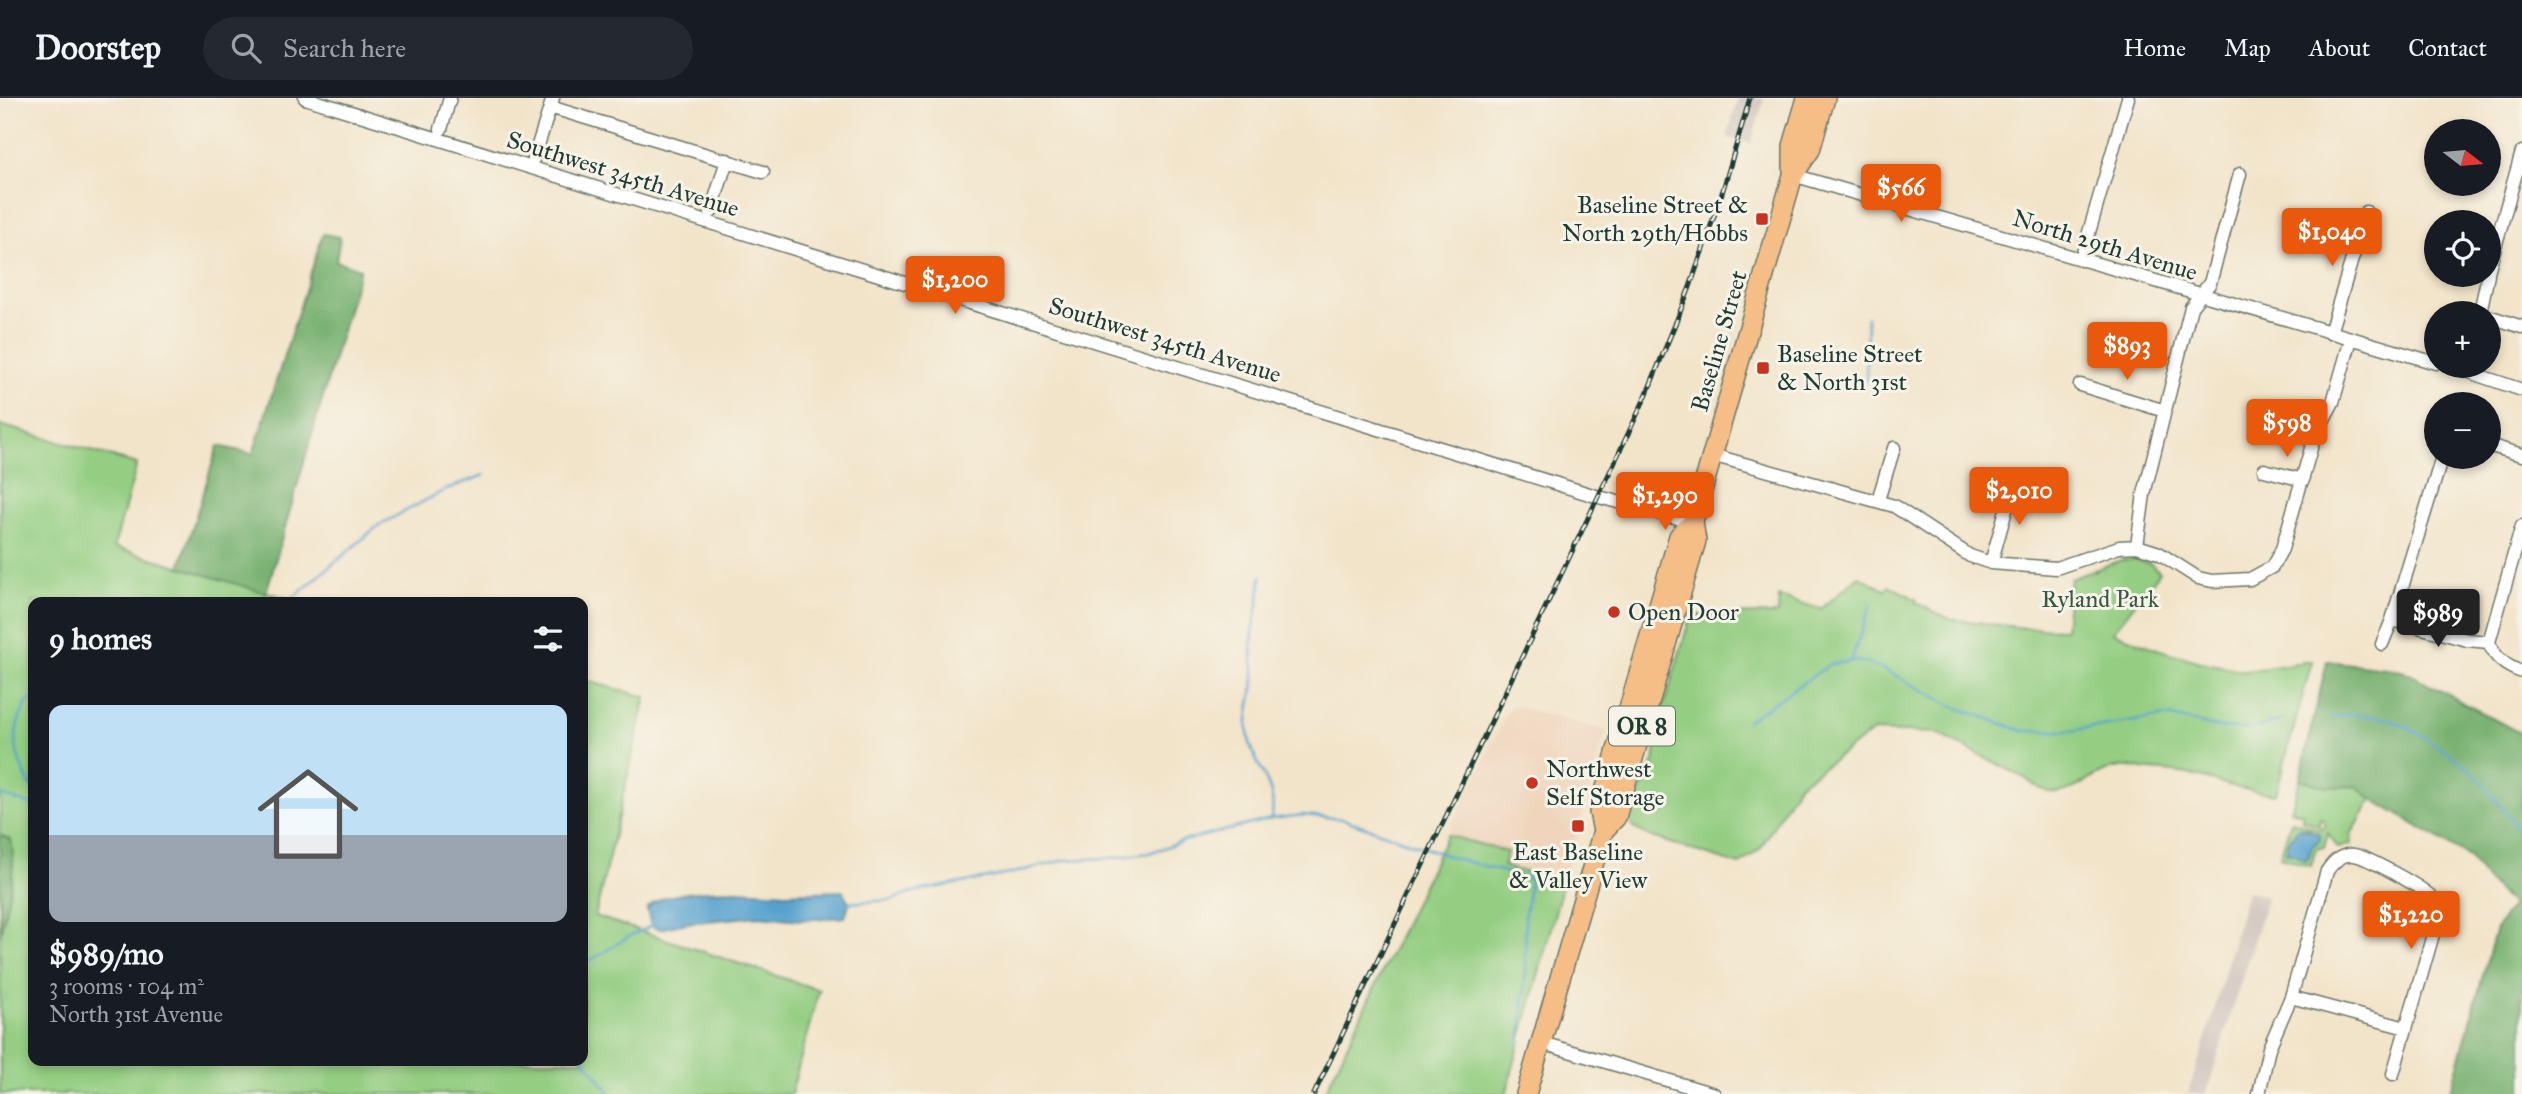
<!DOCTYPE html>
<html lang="en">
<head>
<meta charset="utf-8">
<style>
  :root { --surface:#171b24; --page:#242831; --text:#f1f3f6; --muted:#9ea1a6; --line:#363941; --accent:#ea580c }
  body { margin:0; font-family:"IM FELL Great Primer",serif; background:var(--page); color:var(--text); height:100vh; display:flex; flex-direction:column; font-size:26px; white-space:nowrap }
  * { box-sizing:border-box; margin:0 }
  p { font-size:23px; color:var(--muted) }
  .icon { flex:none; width:38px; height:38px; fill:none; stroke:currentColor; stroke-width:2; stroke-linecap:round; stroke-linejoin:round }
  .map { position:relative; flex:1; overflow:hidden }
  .details { position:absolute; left:28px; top:499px; width:560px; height:469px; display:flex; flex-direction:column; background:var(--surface); border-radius:14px; box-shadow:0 4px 10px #0003 }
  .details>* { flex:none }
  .needle { width:46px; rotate:106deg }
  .buttons { position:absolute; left:2424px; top:21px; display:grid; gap:14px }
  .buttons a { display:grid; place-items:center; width:77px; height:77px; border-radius:50%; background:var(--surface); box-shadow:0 4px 10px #0003; font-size:35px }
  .price { position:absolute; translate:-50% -60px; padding:0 16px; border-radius:7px; background:var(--accent); color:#fff; font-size:23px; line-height:46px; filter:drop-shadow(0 2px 4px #0008) }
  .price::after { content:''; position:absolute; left:50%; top:42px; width:21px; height:16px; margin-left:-10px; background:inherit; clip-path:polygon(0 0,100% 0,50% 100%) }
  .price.current { background:#222; color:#fff }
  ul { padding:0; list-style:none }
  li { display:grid; align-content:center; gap:14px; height:371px; padding:0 21px }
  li+li { border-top:2px solid var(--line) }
  li span { display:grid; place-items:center; height:217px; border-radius:14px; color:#555 }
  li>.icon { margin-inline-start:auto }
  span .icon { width:126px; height:126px; fill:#fffc; stroke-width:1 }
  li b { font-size:30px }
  h2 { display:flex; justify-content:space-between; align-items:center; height:84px; padding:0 21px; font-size:30px }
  header { display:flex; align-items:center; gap:42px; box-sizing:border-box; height:98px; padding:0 35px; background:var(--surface); border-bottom:2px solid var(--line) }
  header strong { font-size:33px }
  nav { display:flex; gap:38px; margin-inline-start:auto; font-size:24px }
  .search { width:490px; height:63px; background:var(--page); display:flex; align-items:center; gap:18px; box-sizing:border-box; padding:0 24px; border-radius:38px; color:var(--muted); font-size:26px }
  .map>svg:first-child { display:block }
  .built { fill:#f0d5bc }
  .industrial { fill:#cec1b9 }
  .green { fill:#94ce82; stroke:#5a865b; stroke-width:2; fill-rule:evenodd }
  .forest { fill:#77b170; stroke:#4b7752; stroke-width:2 }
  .water { fill:#56a2ce; stroke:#3a7081; stroke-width:2 }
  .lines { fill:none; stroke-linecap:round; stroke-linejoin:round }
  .stream { stroke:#56a2ce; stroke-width:2.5 }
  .minor-casing { stroke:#697768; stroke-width:15 }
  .highway-casing { stroke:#697768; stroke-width:22 }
  .minor { stroke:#fff; stroke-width:12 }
  .highway { stroke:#f6be87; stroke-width:19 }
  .rail-casing { stroke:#1f3d34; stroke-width:5 }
  .rail { stroke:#f7f3e8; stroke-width:2.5; stroke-dasharray:8; stroke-linecap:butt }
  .poi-dot { fill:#c8321e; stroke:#f7f3e8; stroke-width:2.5 }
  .labels { text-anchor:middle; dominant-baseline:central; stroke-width:6; stroke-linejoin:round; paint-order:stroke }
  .shield { fill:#f7f3e8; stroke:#60746a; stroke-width:2 }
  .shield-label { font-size:23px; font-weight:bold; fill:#1f3d34 }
  .street-label { font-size:24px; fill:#1f3d34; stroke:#f7f3e8 }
  .poi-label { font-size:24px; fill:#1f3d34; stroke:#f7f3e8; text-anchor:start }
  .park-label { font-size:24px; fill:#365a44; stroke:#f7f3e8 }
</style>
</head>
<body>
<header>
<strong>Doorstep</strong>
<div class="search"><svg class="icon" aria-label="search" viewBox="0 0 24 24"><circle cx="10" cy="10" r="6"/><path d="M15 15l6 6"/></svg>Search here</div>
<nav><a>Home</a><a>Map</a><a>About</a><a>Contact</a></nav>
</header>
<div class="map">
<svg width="2522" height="996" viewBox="0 0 2522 996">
  <rect width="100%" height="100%" fill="#f7f3e8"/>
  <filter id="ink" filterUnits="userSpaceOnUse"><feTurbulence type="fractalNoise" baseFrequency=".0143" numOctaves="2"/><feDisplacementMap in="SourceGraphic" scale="14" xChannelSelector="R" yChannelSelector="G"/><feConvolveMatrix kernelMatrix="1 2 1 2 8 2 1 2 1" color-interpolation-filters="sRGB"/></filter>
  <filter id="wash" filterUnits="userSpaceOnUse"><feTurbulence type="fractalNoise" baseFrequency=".00686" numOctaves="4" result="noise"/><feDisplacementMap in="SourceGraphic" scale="28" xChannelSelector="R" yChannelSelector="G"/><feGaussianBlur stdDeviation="1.57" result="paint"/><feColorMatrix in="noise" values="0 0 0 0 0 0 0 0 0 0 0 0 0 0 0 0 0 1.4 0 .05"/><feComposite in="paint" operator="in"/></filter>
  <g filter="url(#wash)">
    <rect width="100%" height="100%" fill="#f2e4c9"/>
    <!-- built -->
    <path class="built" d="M1511,607L1606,633L1563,785L1503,768L1507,753L1447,737Z"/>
    <!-- industrial -->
    <path class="industrial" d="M1738,0H1764L1751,46L1727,39Z
      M2247,793L2267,799L2206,996H2188L2210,927Z"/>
    <!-- green -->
    <path class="green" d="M0,327L137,366L114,449L300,504H33V962H583V582L646,599L595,818L819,892L791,996H0V839L13,765L11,742L0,737Z
      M2136,461L2150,466L2160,474L2113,534L2154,550L2201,564L2246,573L2312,563L2276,696C2246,694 2220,684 2192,677C2178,674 2163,673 2149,672C2141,671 2131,668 2123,669C2084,672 2067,717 2025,680L1937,635L1874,633L1798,687L1760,751L1739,767L1649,738L1632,729L1627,718L1654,664L1659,624L1691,517L1778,516L1779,499L1821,511L1859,478L1885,492L1889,487L1917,502L1916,505L1950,521L2025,530L2065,531L2070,481L2121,462Z
      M2388,676L2327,689L2357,688L2372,701L2352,735L2351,746L2338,750L2328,735L2324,750H2316L2311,768L2280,759L2291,723L2319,731L2325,728L2323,721L2320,720L2319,727L2302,722V715L2291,712L2300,681L2319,687ZM2301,730L2310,731L2316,744L2299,758L2293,755L2290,742Z
      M1447,737L1507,754L1503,768L1563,785L1506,996H1324Z"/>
    <!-- forest -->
    <path class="forest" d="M323,136L340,139L336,163L360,171L266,495L180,469L218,348L253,356Z
      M2327,563L2402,572L2522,636V996H2452L2451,993L2496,830L2512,807L2487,782L2469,759L2372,701L2357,688L2327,689L2300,681Z
      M0,737L11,742C18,773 5,809 0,839Z"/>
    <!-- water -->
    <path class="water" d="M2301,730L2320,736V742L2312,748L2308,761L2305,762L2293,755H2286L2288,745L2297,731Z
      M736,792L787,795L843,793L849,805L845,819L800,822L759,818L687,825L659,831L651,828L647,811C662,792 712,793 736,792Z"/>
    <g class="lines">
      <!-- stream -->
      <path class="stream" d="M1866,284L1867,219
        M1261,478C1261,502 1254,521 1252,543C1251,555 1254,568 1254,581C1253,598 1246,617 1248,635C1252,668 1280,688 1271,721
        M285,504L299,495L379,427L447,391L484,377
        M1851,563L1871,506
        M33,600C27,603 26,607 23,613C8,642 19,666 33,693
        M2330,619L2354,616L2390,621L2411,631L2463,665L2484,685L2522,737
        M1747,623L1829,567L1851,563L1863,564L1881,570L1955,609L2023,633H2069L2167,618L2221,630L2253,631L2281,622
        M0,697L33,707
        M847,805L892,802L913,794L1009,776L1065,762L1112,760L1149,755L1183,743L1271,721L1304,717L1343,721L1451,759L1530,781L1563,787
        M583,867L628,839L653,827
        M1520,946L1526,871L1525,817L1530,781
        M583,960L611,996"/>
    </g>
  </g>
  <g filter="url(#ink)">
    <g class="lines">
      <!-- minor casing -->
      <g class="minor-casing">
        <path id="minor" d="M305,0L1599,399L1693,424
          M550,9L763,74
          M441,31L450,0
          M534,60L553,0
          M1793,77L2436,265
          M711,114L727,62
          M2081,162L2128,0
          M2488,174L2522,54
          M2483,215L2480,214L2488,177
          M2488,218L2522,229
          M2330,235L2366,114
          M2451,268L2522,292
          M2080,287L2165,313
          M2488,347L2522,357
          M1712,357L1894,408L1970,458L1991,465L2056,470L2119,449L2137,448L2159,455L2198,480L2212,483L2250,481L2272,469L2282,451L2314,340L2333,304L2351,241
          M2264,372L2303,382
          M1878,402L1894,350
          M2137,448L2144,396L2191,209L2210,185L2240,76
          M1991,465L2014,384
          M2392,522L2467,542L2489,544
          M2489,544L2522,428
          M2489,544C2494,560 2507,569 2522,574
          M2382,546L2392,522L2442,359
          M2291,899L2406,930
          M1542,945L1714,996
          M2259,996L2269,950L2291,899L2327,773C2333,764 2342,755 2354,757C2365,758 2424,790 2431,799C2436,807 2437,816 2436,826L2393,976"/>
      </g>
      <!-- highway casing -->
      <g class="highway-casing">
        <path id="highway" d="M1793,77L1810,52L1825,0
          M1603,733L1599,714L1679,438L1693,424
          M1526,996L1603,733L1616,719L1696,443L1693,424L1793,77V48L1807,0"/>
      </g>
      <!-- minor -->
      <use href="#minor" class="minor"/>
      <!-- highway -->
      <use href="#highway" class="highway"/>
      <!-- rail casing -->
      <g class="rail-casing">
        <path id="rail" d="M1314,996L1646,298L1690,189L1722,95L1750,0"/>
      </g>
      <!-- rail -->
      <use href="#rail" class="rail"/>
    </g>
  </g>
  <!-- markers -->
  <g class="poi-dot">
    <rect x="1755" y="114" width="14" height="14" rx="3.5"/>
    <rect x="1756" y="263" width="14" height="14" rx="3.5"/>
    <circle cx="1614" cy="514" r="7"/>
    <circle cx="1532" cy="685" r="7"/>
    <rect x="1571" y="721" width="14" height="14" rx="3.5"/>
  </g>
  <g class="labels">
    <!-- shield labels -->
    <rect class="shield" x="1609" y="608.5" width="66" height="39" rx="5"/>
    <g class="shield-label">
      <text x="1642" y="628">OR 8</text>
    </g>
    <!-- street labels -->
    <g class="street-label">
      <text transform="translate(623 76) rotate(17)">Southwest 345th Avenue</text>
      <text transform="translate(2105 147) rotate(17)">North 29th Avenue</text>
      <text transform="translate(1165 242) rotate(17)">Southwest 345th Avenue</text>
      <text transform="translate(1719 243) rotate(-74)">Baseline Street</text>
    </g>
    <!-- poi labels -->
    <g class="poi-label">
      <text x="1748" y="107" text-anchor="end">Baseline Street &amp;<tspan x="1748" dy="28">North 29th/Hobbs</tspan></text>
      <text x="1777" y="256">Baseline Street<tspan x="1777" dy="28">&amp; North 31st</tspan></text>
      <text x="1628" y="514">Open Door</text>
      <text x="1546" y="671">Northwest<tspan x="1546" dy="28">Self Storage</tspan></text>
      <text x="1578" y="754" text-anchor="middle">East Baseline<tspan x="1578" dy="28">&amp; Valley View</tspan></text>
    </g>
    <!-- park labels -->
    <g class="park-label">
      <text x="2100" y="501">Ryland Park</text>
    </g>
  </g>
</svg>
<div class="buttons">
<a><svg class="needle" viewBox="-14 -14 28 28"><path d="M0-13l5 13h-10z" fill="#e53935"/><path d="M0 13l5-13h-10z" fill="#9ea1a6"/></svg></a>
<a><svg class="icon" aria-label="locate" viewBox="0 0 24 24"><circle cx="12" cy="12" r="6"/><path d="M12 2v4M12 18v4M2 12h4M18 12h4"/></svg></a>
<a>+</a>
<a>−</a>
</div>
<b class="price" style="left:1901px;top:126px">$566</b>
<b class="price" style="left:2332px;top:170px">$1,040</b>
<b class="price" style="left:955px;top:218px">$1,200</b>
<b class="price" style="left:2127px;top:284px">$893</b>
<b class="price" style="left:2287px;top:361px">$598</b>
<b class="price" style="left:2019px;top:429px">$2,010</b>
<b class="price" style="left:1665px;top:434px">$1,290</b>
<b class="price current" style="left:2438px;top:551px">$989</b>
<b class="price" style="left:2411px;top:853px">$1,220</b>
<section class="details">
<h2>9 homes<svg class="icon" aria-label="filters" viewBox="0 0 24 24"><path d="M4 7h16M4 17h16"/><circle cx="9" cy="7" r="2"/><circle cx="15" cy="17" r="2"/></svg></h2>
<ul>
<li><span style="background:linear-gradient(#bfe0f5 60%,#9aa5b1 0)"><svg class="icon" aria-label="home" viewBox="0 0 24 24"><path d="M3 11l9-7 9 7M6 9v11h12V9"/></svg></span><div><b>$989/mo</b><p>3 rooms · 104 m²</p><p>North 31st Avenue</p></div></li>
</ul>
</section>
</div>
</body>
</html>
